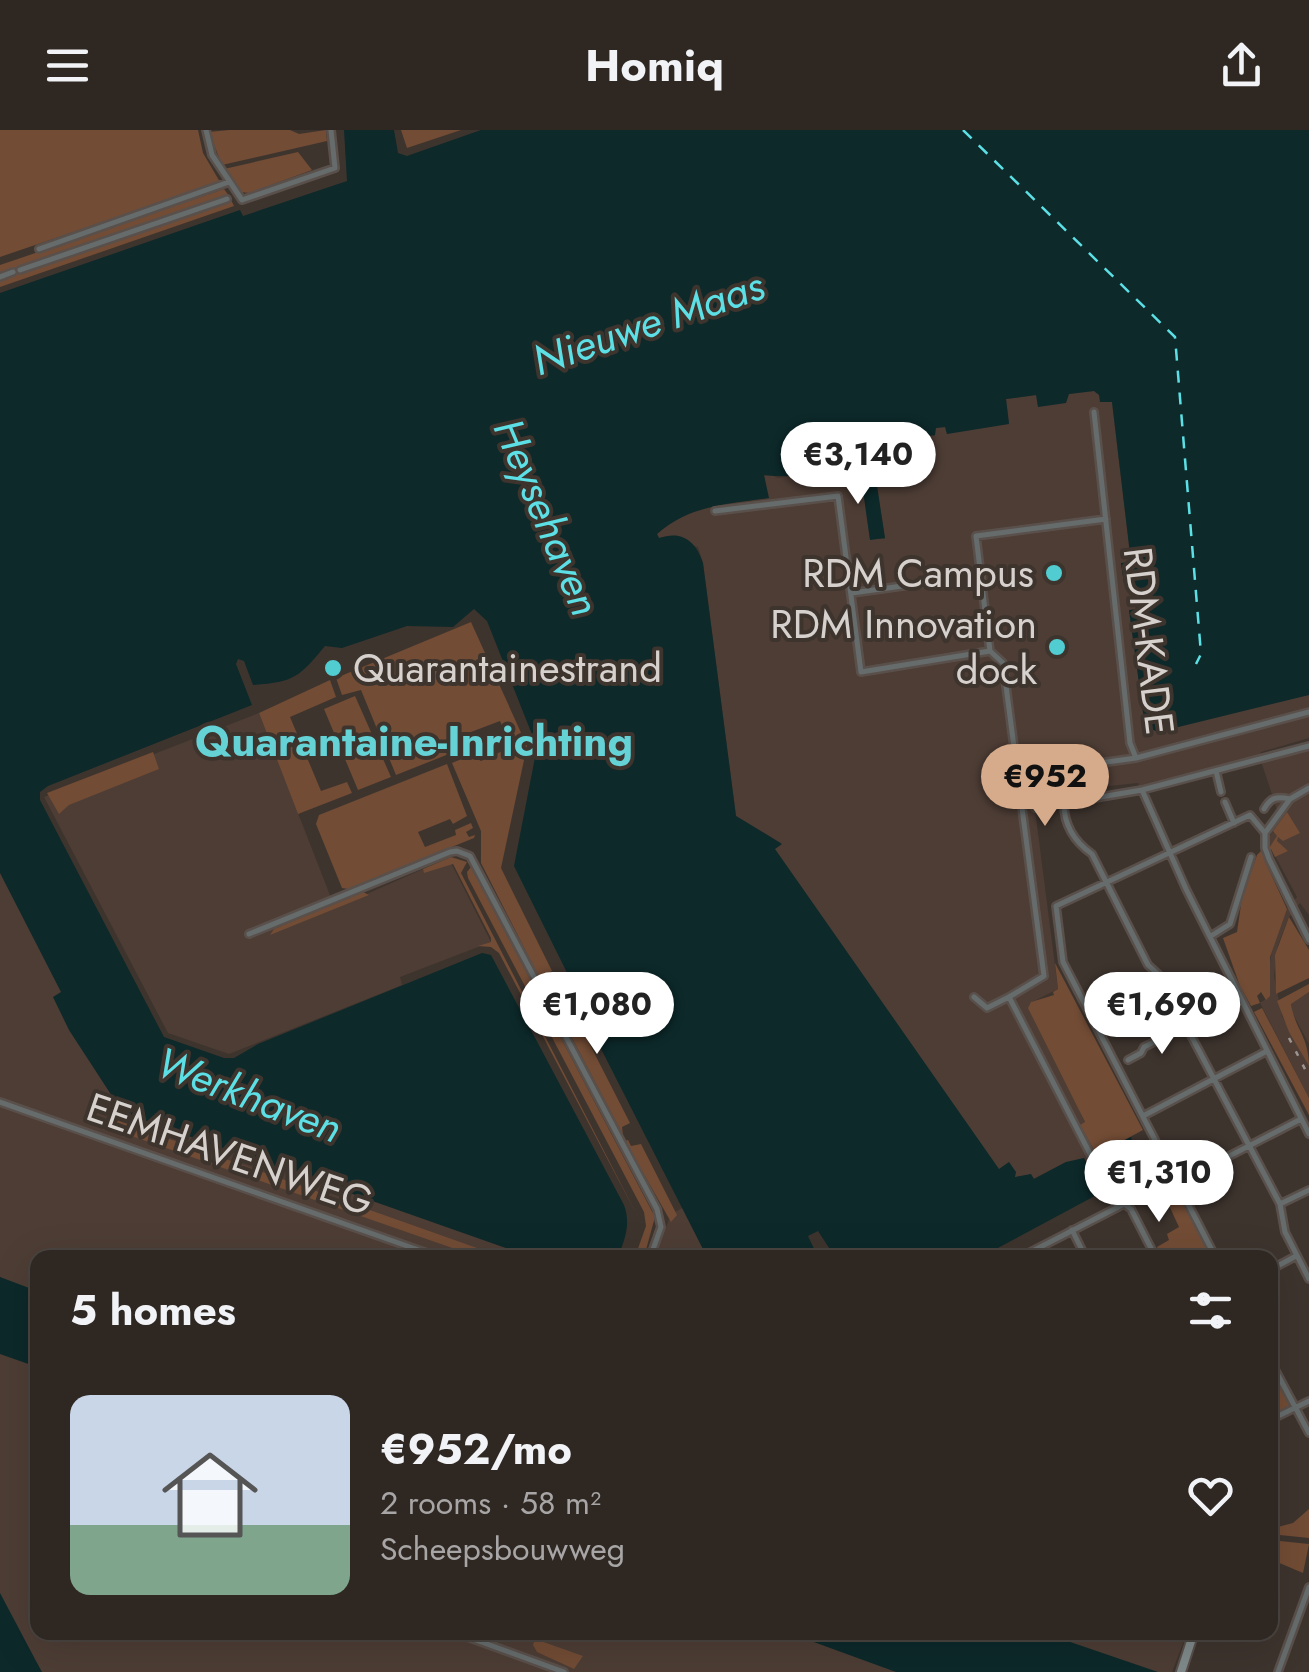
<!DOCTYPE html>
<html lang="en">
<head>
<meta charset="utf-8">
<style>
  :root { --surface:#2e2722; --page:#362f2a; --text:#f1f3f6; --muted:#a7a5a5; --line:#494440; --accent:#d6ab8b }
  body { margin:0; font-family:Jost,sans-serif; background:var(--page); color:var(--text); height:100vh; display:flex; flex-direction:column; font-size:38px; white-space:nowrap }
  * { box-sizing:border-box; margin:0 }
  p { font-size:32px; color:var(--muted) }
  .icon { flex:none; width:55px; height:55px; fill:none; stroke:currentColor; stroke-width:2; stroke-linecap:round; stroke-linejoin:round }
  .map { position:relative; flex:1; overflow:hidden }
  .side { position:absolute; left:30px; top:1120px; width:1248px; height:390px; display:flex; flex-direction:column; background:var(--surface); border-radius:20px; box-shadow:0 10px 40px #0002,0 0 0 2px var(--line) }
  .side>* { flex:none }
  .price { position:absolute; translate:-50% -85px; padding:0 22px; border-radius:35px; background:#fff; color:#222; font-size:32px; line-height:65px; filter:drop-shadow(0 2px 5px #0008) }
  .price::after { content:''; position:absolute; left:50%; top:60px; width:30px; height:22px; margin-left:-15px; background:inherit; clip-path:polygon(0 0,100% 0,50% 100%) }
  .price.current { background:var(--accent); color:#111 }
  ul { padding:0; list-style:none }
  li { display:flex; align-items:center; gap:30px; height:250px; padding:0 40px }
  li span { display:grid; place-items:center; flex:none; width:280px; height:200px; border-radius:20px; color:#555 }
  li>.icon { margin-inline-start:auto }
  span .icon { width:120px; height:120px; fill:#fffc; stroke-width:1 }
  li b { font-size:42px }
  h2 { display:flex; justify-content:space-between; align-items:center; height:120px; padding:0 40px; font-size:42px }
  header { display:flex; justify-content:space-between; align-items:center; height:130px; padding:0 40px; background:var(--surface); font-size:45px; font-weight:700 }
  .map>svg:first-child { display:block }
  .built { fill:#4d3d35 }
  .green { fill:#724c35 }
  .water { fill:#0d292a }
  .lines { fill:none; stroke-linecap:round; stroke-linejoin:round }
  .ferry { stroke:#5ce0e5; stroke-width:2.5; stroke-dasharray:12 10; stroke-linecap:butt }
  .street-casing { stroke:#5a504b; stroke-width:10 }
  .secondary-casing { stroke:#5a504b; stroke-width:12 }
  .street { stroke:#666c6c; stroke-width:5 }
  .secondary { stroke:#808a8b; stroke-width:8 }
  .rail { stroke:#9b9490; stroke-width:2.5; stroke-dasharray:5 10; stroke-linecap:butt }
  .poi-dot { fill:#51ccd1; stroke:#3e342e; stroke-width:4 }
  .labels { text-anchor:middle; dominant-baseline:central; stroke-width:8; stroke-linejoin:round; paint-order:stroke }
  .poi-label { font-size:40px; fill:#d7d1ce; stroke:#3e342e; text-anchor:end }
  .street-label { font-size:40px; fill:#d7d1ce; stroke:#3e342e }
  .water-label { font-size:42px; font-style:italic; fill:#5ce0e5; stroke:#3e342e }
  .neighbourhood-label { font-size:42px; font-weight:bold; fill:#65d2d6; stroke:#3e342e }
</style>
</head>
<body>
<header><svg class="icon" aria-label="menu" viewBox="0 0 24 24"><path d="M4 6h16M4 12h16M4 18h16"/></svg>Homiq<svg class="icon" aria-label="share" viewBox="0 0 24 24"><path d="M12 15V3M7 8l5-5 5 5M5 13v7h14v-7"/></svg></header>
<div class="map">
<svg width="1309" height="1542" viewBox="0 0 1309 1542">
  <rect width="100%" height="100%" fill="#3e342e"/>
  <!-- built -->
  <path class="built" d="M1094,261L1112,271L1131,433L1121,434L1124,453L1133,452L1136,479L1129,481L1144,583L1309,565V608L1261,622L1259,628L1140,658L1138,653L1041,663L1037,667L1034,672L1058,859L1032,872L1085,993L1080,996L1105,1030L1089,1038L1066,1032L1033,1049L1014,1047L999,1040L774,719L781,713L736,686L703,433L698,417L659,408L657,404L673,391L706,376L768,368L764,346L769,344L778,348L830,340L851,335L856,330L859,332L870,409H885L873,330L881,329L888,305L901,303L903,309L935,306V298L946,297L947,303L1009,293L1006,269L1037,265L1038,276L1065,268L1068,264Z
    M259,583L335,778L423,739L425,742L451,733L491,812L400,847L402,855L229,924L168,903L44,667Z
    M1309,618V785L1300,773L1289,787L1278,815L1274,846L1282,886L1309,936V968L1260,873L1270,866L1269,840L1273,811L1287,779L1297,767L1267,711L1280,689L1261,631Z
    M0,685L131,955L561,1128H38V1502L1187,1503L1172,1542H20L0,1505Z
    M1309,862V914L1292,882L1291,873Z
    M686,1076L714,1127L655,1128L671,1084Z"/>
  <!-- green -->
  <path class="green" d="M0,0H198L203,23L220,52L0,127Z
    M229,0H290L299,4L326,0L327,11L222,35L209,2Z
    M401,0H461L407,18Z
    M298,22L312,40L249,63L240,62L224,39Z
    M224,59L229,66L0,143V135Z
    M231,70L234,76L0,157V149Z
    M471,492L527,616L501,738L552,841L543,846L542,853L481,733V701L452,633L471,625L481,631L511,617L500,591L471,602L469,616L396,645L361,560L342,565L336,548Z
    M330,550L336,567L290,587L321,661L347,652L352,663L298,684L259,583Z
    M355,566L391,647L358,660L324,579Z
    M153,622L159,639L69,675L59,684L47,663Z
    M447,634L467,686L453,694L450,689L418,702L425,717L456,705L455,700L471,693L473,698L466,702L469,707L475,705L474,708L348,759L342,758L316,694L319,685Z
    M1287,682L1300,703L1283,711L1278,707L1277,711L1288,721L1275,727L1271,719L1265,731L1287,779L1270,827V866L1266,870L1261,862L1257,866L1260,873L1251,876L1240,856L1223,808L1237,802L1242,768L1257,725L1261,721L1264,726L1277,706L1273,701Z
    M451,727L467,732L461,743L639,1089L499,823L491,817L478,816L491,812V808L453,734L424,743L423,739Z
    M471,737L655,1087L644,1127H635L646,1096L644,1082L468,748L467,742Z
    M363,762L369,765L270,805L274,799Z
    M1289,787L1309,820V848L1276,864L1275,825Z
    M1055,833L1143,1000L1115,1015L1114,1026L1101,1032L1080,995L1085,992L1028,878L1031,872L1054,865L1053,862L1058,859Z
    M1309,854V862L1291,874C1295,899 1309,907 1309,936L1289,902L1277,871Z
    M1225,858L1230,867L1189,888L1184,880Z
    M562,860L630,993L622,997L623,1005L550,866Z
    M1262,878L1309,968V985L1254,882Z
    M109,988L116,990L494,1124L492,1127H478L106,997Z
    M628,1010L631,1016L641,1014L677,1085L671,1092L625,1011Z
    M1158,1021L1169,1050L1133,1073L1128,1064C1146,1056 1154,1045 1153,1025Z
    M1176,1061L1181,1064L1213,1127H1162L1157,1117L1169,1110L1167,1104L1179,1097L1165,1067Z
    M1270,1239L1290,1277L1270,1287Z
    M1309,1379V1408L1270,1404V1399L1293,1393Z
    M1270,1410L1309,1414L1303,1443L1270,1429Z
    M535,1509L583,1526L574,1539L537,1522L533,1515Z"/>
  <!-- water -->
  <path class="water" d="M344,0H394L398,23L407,26L481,0H1309V565L1158,602L1151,599L1143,583L1129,480L1136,479L1133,453H1124L1121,433L1131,432L1112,272H1100L1099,265L1094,261L1069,264L1066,273L1038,277L1036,265L1006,269L1009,294L947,304L945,297L936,298L935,305L902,309L901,303L889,305L892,329L873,330L885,408L870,410L859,332L856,331C838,344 784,348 764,345L769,368C727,374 690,375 657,404L659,408C682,400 696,411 703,433L736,686L782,714L775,719L999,1039L1009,1032L1016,1042L1015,1047L1031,1044L1034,1049L1066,1032L1084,1028L1090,1038L1114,1026L1115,1015L1131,1007L1138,1032L1132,1046L981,1127H835L818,1101L808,1106L818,1127H707L594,905L595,899L514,736L537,617L487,491L474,479L453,497L407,496L342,518L325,516C299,547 295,552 253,555L244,531L238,529L236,534L252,575L48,656L40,662V670L164,907L224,928H234L258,914L482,823L491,825L624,1075C631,1094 625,1109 618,1127H531L123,983L69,900L53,867L61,862L0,743V163L237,81L240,80L243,86L347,51Z
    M0,1147L37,1161V1237L0,1224Z
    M0,1463L36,1531L42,1542H0Z
    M789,1503H1044L1158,1542H896Z"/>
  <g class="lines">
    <!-- ferry -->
    <path class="ferry" d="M963,0L1175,207L1201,524L1196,534"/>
    <!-- street casing -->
    <g class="street-casing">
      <path id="street" d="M206,0L212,25L242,70L335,38L331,0
        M39,119L229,52
        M20,140L227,69
        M0,147L13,142
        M1094,282L1130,613L1136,628
        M715,381L838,366L861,542L990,521L1003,533L1044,846L1009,867L1117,1076
        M852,463L981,445
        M990,521L976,406L1106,389
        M1216,641L1221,662
        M1020,644L1136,628L1309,582
        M1142,660L1186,759L1309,1004
        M1225,672L1234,693
        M1064,674C1064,696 1075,712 1092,724L1148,835L1159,845
        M1035,678L1142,660L1309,616
        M1264,679C1271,667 1277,666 1290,669
        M1265,703V718L1269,729L1309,810
        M1265,703L1290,669L1309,658
        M249,804L450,722L457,721L470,726L657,1079L661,1097L650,1128
        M1211,806L1230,794L1251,727
        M974,867L987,878L1009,867
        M1239,869L1186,896L1280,1074L1285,1102L1309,1149
        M1128,930L1141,923L1144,917L1186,896L1163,852
        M0,972L441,1128
        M1143,986L1267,921
        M1179,1052L1301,989
        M1280,1074L1309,1060
        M1072,1100L1086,1128
        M1019,1128L1124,1074L1131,1079L1156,1128
        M1216,1128L1063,832L1056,776L1250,685L1265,703
        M1270,1140L1296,1126
        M1270,1230L1309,1303
        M1270,1290L1309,1271
        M454,1502L564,1542
        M1278,1542L1309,1457"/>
    </g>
    <!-- secondary casing -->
    <g class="secondary-casing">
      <path id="secondary" d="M1181,1542L1194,1502"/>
    </g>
    <!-- street -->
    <use href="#street" class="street"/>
    <!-- secondary -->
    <use href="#secondary" class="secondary"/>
    <!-- rail -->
    <path class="rail" d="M1289,908L1309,947"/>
  </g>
  <!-- markers -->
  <g class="poi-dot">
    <circle cx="1054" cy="443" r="10"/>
    <circle cx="1057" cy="517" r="10"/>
    <circle cx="333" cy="538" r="10"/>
  </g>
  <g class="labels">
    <!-- poi labels -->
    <g class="poi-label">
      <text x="1034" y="443">RDM Campus</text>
      <text x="1037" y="494">RDM Innovation<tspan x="1037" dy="46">dock</tspan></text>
      <text x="353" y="538" text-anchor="start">Quarantainestrand</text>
    </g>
    <!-- street labels -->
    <g class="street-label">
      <text transform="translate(1149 511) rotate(83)">RDM-KADE</text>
      <text transform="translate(230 1024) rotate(19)">EEMHAVENWEG</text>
    </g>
    <!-- water labels -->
    <g class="water-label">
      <text transform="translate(648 193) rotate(-19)">Nieuwe Maas</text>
      <text transform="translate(547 387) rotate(67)">Heysehaven</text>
      <text transform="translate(249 965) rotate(21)">Werkhaven</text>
    </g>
    <!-- neighbourhood labels -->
    <g class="neighbourhood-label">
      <text x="414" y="611">Quarantaine-Inrichting</text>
    </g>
  </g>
</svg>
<b class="price" style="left:858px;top:377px">€3,140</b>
<b class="price current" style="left:1045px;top:699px">€952</b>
<b class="price" style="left:597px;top:927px">€1,080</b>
<b class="price" style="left:1162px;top:927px">€1,690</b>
<b class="price" style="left:1159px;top:1095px">€1,310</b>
<section class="side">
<h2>5 homes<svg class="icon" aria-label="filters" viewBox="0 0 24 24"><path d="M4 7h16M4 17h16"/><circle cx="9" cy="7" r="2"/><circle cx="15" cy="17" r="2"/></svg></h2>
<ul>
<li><span style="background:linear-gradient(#c9d6e8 65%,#7fa58c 0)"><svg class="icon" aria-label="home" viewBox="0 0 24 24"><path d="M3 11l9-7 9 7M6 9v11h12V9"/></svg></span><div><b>€952/mo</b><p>2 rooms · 58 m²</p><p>Scheepsbouwweg</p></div><svg class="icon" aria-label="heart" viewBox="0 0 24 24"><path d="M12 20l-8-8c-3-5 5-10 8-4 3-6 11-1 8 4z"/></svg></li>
</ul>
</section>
</div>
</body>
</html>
